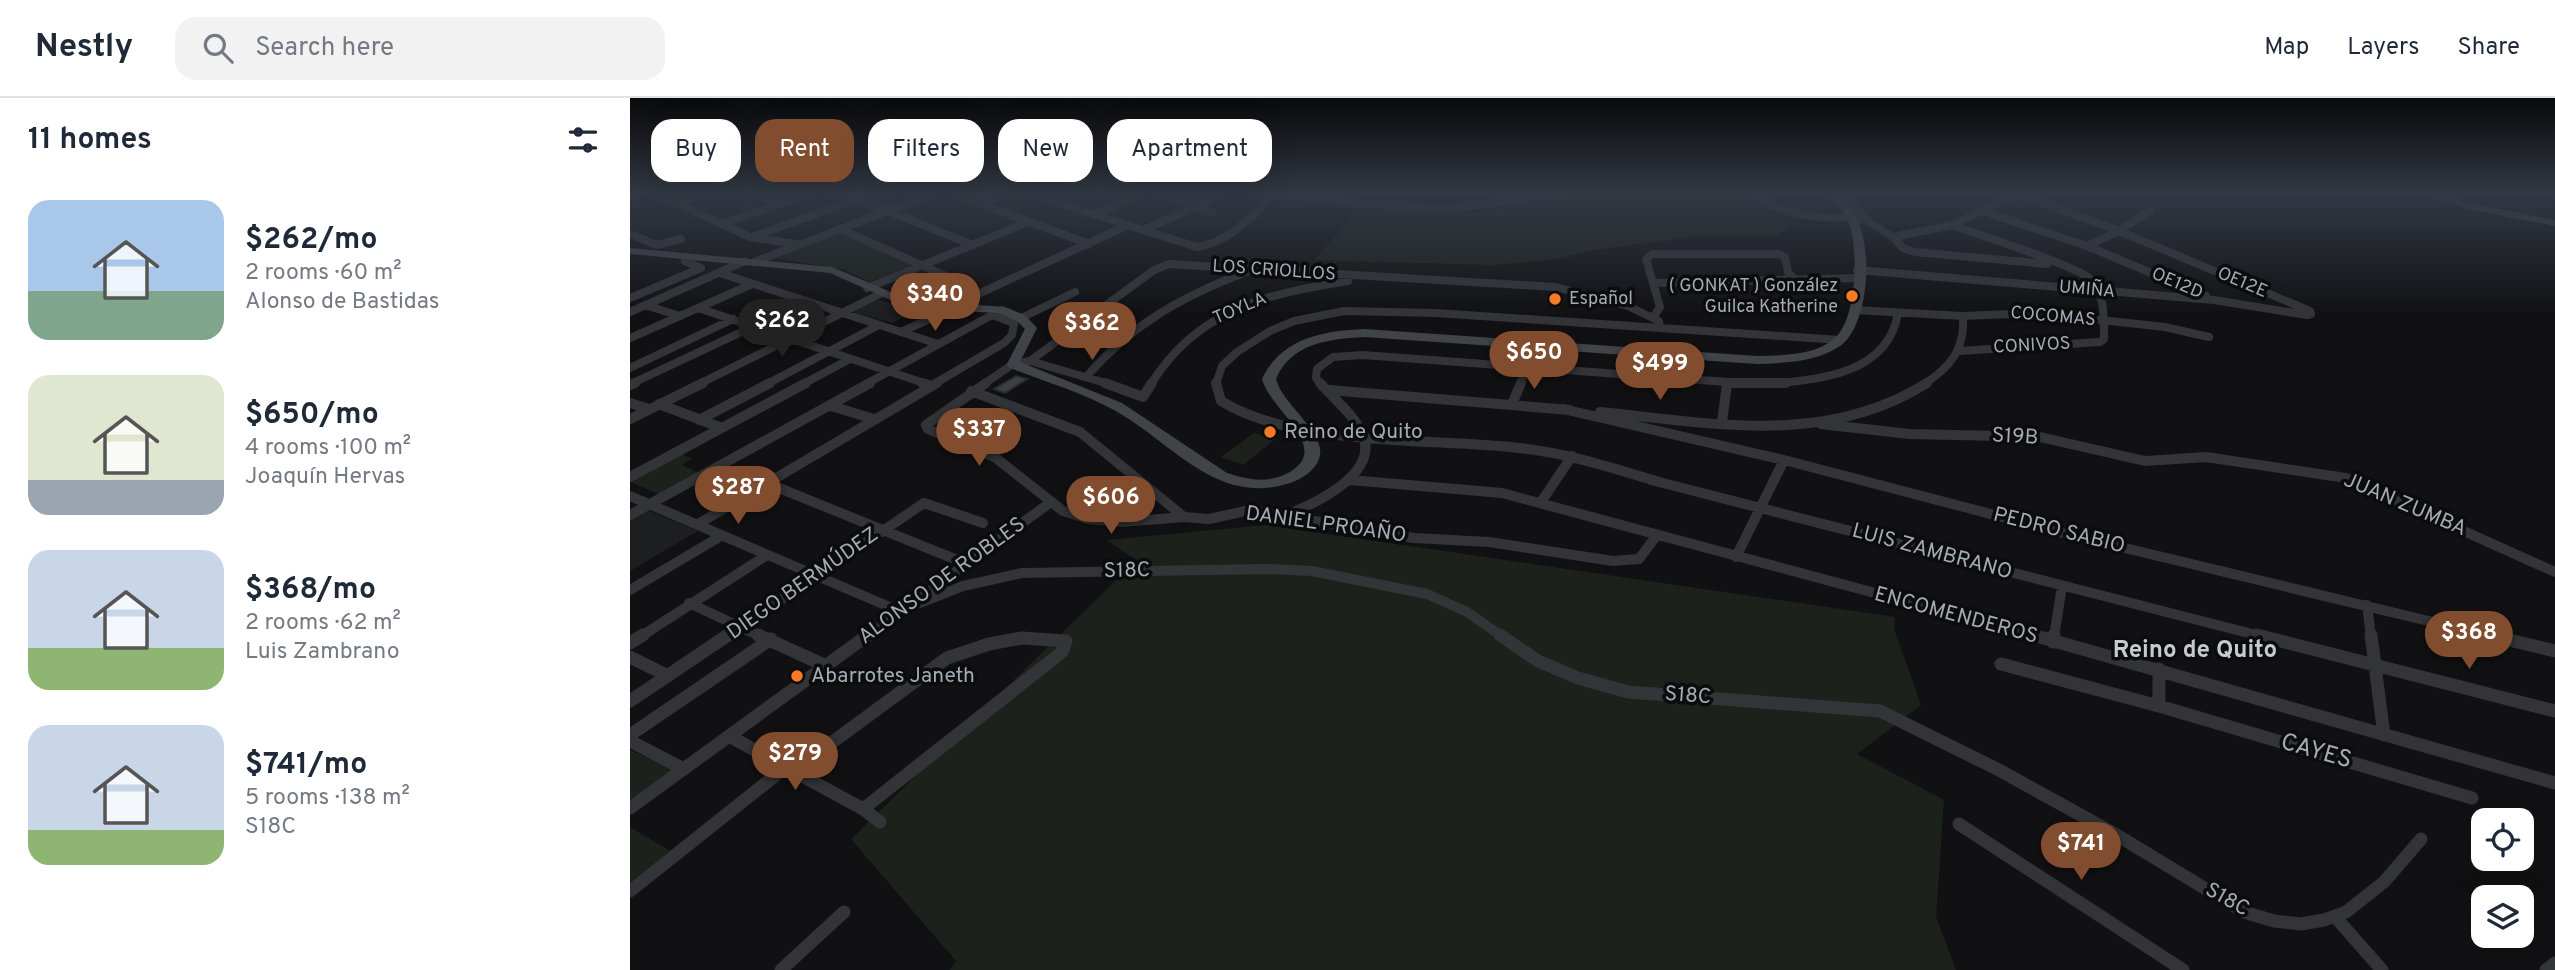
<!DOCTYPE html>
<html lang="en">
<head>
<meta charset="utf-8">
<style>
  :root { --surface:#fff; --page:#f2f2f3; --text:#1f2937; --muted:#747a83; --line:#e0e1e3; --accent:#814d2e }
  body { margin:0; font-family:Overpass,sans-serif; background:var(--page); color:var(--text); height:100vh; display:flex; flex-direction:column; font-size:26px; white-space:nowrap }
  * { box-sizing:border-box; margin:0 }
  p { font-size:23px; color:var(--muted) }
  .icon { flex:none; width:38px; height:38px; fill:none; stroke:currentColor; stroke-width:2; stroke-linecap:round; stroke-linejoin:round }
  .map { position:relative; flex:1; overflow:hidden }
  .details { display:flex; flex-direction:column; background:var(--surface); width:630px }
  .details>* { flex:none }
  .hud { position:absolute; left:21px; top:21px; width:665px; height:63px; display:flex; gap:14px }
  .buttons { position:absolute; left:1841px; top:710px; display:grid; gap:14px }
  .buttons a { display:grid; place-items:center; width:63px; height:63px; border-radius:14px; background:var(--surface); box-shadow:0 7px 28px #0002; font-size:35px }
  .price { position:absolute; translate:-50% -60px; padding:0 16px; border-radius:24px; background:var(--accent); color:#fff; font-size:23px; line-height:46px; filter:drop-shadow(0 2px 4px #0008) }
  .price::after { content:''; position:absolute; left:50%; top:42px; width:21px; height:16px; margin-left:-10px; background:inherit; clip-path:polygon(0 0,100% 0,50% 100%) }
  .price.on { background:#222; color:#fff }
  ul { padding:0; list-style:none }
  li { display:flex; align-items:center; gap:21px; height:175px; padding:0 28px }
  li span { display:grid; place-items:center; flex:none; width:196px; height:140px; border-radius:21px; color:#555 }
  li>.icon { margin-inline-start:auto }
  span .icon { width:84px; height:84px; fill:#fffc; stroke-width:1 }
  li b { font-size:30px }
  h2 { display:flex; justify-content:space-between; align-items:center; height:84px; padding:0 28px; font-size:30px }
  .tag { padding:0 24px; border-radius:21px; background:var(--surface); box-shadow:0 7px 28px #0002; font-size:24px; line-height:63px }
  .tag.on { background:var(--accent); color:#fff }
  header { display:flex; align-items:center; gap:42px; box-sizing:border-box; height:98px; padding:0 35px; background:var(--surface); border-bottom:2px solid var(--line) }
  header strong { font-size:33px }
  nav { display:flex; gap:38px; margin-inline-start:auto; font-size:24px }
  .search { width:490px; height:63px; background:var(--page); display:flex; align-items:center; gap:18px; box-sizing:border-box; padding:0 24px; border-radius:21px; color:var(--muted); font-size:26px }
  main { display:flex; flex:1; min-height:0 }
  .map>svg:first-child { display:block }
  .built { fill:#1d1e20 }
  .green { fill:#1c221b }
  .building { fill:#3d4043; stroke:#2b2c2f; stroke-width:2 }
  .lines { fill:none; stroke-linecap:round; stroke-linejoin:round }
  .street-far2 { stroke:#323438; stroke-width:8 }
  .street-far1 { stroke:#323438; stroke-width:10 }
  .street { stroke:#323438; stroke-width:13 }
  .secondary { fill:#404448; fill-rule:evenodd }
  .poi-dot { fill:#f87a24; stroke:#0c0c0e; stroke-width:2.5 }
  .labels { text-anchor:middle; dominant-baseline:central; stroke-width:7; stroke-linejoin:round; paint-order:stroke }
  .far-street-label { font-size:18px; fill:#a2acb4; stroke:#0c0c0e }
  .far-poi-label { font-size:18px; fill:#a2acb4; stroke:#0c0c0e; text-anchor:end }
  .poi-label { font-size:21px; fill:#a2acb4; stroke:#0c0c0e; text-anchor:start }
  .street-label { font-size:21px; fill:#a2acb4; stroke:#0c0c0e }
  .quarter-label { font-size:24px; font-weight:bold; fill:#c3cad0; stroke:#0c0c0e }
  .near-street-label { font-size:24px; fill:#a2acb4; stroke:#0c0c0e }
</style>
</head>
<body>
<header>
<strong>Nestly</strong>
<div class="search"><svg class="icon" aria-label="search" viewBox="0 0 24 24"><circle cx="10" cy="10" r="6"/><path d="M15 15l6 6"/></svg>Search here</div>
<nav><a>Map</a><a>Layers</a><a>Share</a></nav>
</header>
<main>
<section class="details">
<h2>11 homes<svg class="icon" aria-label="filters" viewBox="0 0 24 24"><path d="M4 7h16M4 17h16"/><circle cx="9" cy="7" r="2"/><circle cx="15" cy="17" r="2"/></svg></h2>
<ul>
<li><span style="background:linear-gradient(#a9c7e8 65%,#7fa58c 0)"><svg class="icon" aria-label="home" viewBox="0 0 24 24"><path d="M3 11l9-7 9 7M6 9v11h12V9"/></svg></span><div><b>$262/mo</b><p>2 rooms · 60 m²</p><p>Alonso de Bastidas</p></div></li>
<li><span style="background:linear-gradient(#dfe7d0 75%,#9aa5b1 0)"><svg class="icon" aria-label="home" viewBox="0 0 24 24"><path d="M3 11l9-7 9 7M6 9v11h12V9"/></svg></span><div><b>$650/mo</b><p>4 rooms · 100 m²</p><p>Joaquín Hervas</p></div></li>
<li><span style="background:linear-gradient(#c9d6e8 70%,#8fb573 0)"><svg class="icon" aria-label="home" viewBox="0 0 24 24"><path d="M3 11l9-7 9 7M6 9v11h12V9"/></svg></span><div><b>$368/mo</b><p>2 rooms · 62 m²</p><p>Luis Zambrano</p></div></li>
<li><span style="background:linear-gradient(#c9d6e8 75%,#8fb573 0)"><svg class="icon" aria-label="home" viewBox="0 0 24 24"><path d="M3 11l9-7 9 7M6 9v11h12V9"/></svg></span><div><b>$741/mo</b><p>5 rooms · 138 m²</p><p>S18C</p></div></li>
</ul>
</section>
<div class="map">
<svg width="1925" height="872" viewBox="0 0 1925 872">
  <rect width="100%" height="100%" fill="#111113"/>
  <!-- built -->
  <path class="built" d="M246,202L289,210L263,225L222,214Z
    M17,412L68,433L0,473V421Z"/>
  <!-- green -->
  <path class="green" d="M971,95H1109L1161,126L1147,138L1076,137L957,153L929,161L865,167L684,162L726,116L769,110L843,115Z
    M208,135L284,166L239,184L213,171L142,160Z
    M624,335L645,341L613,367L591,359Z
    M50,355L62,361L52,367L71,376L31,397L0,384Z
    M637,427L1265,519L1264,531L1291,607L1227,656L1314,702L1306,819L1326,872H320L326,863L221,741L507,462L476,442Z
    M0,652L43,671L0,702Z
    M0,729L40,753L0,784Z"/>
  <!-- building -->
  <path class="building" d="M386,278L397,281L375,295L364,291Z"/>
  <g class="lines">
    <!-- street-far2 -->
    <path class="street-far2" d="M25,95L120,139L166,146
      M121,95L150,106
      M213,95L343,147
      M322,95L459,146
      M397,95L567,149C599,144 619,121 641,100L633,95
      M526,95L583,114
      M658,95L729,106L819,111L937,95
      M1120,95C1153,117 1184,121 1223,119
      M1213,95L1235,121L1225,122
      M1387,95L1489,133L1680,213
      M1390,95L1322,127L1263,139L1273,150L1285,154L1417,166
      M0,97L7,95
      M47,104L76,95
      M353,106L379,95
      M1353,113L1457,148L1576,198
      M464,117L512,95
      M1235,121L1263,139
      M94,125L182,95
      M1322,127C1346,136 1452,169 1463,183C1475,199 1474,222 1474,241L1470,244L1330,253
      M210,131L318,179
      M514,132L594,95
      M0,136L27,147L51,141
      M122,139L245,95
      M1457,148L1489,133L1521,112
      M124,164L305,95
      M1227,172L1584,202L1677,217L1681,216L1680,213
      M90,175L308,246
      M1024,185L1227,180
      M237,190L398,124
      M0,200L71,170L55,163L57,159
      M15,207L50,218
      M320,209L496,128
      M68,210L297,286
      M1225,212L1333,218L1406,215L1535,229L1579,239
      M0,214L115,163
      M1024,218L1030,209L1016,161L1022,156H1149L1155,159L1158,174L1165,182
      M391,220L445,194
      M271,234L326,209
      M0,240L122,186
      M400,263L479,286
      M0,270L103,221
      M457,278C502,226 553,198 616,174
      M1,286L175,204
      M69,286L250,196
      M137,286L249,227
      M173,286L220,261
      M236,286L371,212
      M304,286L374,245L382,237L384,225L362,217
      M354,286L383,266L400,263L524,172L539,166L926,189L998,208L1029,223L1030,230
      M521,286C568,211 636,196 718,183
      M586,286L592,268L607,254L640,233L664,223L714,213L806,215L1210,242
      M691,286L686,280L687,271L703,259L733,257L1124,286
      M890,286L897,269
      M1140,286C1191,281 1258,276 1268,215
      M1294,286C1321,269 1335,251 1333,218"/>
    <!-- street-far1 -->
    <path class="street-far1" d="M292,285L302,288
      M356,285L296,327L298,331L366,360L433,413L458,421L492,424L554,419L579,421L620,412L784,440L859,444L983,463L1009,461L1027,437
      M475,285L513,299L522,285
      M586,285L591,303C666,349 801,340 889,350C937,355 983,370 1029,384L1634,539
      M1101,285H1156
      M0,287L5,285
      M699,292L940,312
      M341,293L450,334L554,419
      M0,305L19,311
      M29,306L92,330
      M882,306L891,285
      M201,308L244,321
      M933,311L1154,362L1445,438L1865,539
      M970,314C1081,325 1196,349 1297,285
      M0,321L73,285
      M69,322L140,285
      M1092,324L1097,286
      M1191,326L1279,336L1410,339L1515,363L1576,359L1716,380L1925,474
      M0,379L176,285
      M720,382L872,395L1409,539
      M139,386L337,466
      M0,398L269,513
      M911,404L942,358
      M659,416C686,405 751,375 732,335C724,317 703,300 690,285
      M0,417L240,285
      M68,426L307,285
      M1106,459L1154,362
      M0,492L91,438
      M59,505L132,539
      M1737,507L1741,539
      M269,513L333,488L392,475L638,471L682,473L797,496L837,514L873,539
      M10,539L137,457
      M96,539L294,405L353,425
      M236,539L421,404
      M1424,539L1432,488"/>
    <!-- street -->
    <path class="street" d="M128,537L194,567
      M870,537L908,563L948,580L998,594L1250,613L1369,672L1485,736L1614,814L1644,823L1671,826L1694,822L1716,814L1754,784L1791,741
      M1403,537L1925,685
      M1627,537L1925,613
      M1741,537L1754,637
      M1858,537L1925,553
      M1423,544L1424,537
      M0,545L13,537
      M0,559L38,578
      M1371,566L1529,608L1842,700
      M1529,571V608
      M0,603L98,537
      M0,637L141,541
      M99,638L233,711L250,724
      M0,643L54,671
      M163,673L317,560L359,546L392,540L436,543L432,554L233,711
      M0,710L238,537
      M1329,726L1553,872
      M0,793L156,669
      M1707,821L1752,872
      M151,872L214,814
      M1916,872L1925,865"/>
    <!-- secondary -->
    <path class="secondary" d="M1194,95C1249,95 1246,224 1210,248C1187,264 1154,265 1127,266L734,239C699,241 661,245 646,281C652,306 694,333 690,357C688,371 672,381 660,385C585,409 542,343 482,311C449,293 413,283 378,269L377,266L395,231L387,223L369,215L307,212L263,203L200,175L0,156V150L202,169L270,198L307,204L375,209L395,217L407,230L390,264L492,305L597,375C619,382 639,386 660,374C702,349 640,312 632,281C651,240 693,233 734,231L1127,258C1153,257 1183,258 1204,241C1228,221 1230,144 1216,118C1210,108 1202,103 1194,95Z
      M1791,95H1806L1839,105L1925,122V128L1837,111Z"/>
  </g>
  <!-- sky -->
  <linearGradient id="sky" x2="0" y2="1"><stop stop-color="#09090a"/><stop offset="0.44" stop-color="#323844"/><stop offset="1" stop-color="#323844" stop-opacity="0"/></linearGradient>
  <rect width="1925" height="217" fill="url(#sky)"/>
  <!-- markers -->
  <g class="poi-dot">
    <circle cx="1222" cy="198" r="7"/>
    <circle cx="925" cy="201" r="7"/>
    <circle cx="640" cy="334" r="7"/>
    <circle cx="167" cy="578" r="7"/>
  </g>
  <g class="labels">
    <!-- far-street labels -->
    <g class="far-street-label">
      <text transform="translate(644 173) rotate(4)">LOS CRIOLLOS</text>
      <text transform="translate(1612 185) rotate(23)">OE12E</text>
      <text transform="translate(1547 186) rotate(23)">OE12D</text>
      <text transform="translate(1457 192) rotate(5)">UMIÑA</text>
      <text transform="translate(610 211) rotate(-23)">TOYLA</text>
      <text transform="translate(1423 219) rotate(5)">COCOMAS</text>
      <text transform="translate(1402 248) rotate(-3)">CONIVOS</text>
    </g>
    <!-- far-poi labels -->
    <g class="far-poi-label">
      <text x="1208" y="188">( GONKAT ) González<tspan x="1208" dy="21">Guilca Katherine</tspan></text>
      <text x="939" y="201" text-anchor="start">Español</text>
    </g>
    <!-- poi labels -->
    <g class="poi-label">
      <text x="654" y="334">Reino de Quito</text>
      <text x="181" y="578">Abarrotes Janeth</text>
    </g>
    <!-- street labels -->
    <g class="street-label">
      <text transform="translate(1385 339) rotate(3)">S19B</text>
      <text transform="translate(1775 407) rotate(23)">JUAN ZUMBA</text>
      <text transform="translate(696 427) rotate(8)">DANIEL PROAÑO</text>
      <text transform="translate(1429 433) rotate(14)">PEDRO SABIO</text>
      <text transform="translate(1302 454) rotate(15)">LUIS ZAMBRANO</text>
      <text transform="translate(497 473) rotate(-1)">S18C</text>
      <text transform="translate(312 483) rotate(-36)">ALONSO DE ROBLES</text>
      <text transform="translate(173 486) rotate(-35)">DIEGO BERMÚDEZ</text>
      <text transform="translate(1326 518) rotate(15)">ENCOMENDEROS</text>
      <text transform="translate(1058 598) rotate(4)">S18C</text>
      <text transform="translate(1597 802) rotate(29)">S18C</text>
    </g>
    <!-- quarter labels -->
    <g class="quarter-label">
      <text x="1565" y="553">Reino de Quito</text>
    </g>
    <!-- near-street labels -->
    <g class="near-street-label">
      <text transform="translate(1686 654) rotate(16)">CAYES</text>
    </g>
  </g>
</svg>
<div class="buttons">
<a><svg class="icon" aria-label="locate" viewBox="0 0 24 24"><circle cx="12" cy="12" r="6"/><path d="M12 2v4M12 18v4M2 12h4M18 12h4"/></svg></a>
<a><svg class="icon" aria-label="layers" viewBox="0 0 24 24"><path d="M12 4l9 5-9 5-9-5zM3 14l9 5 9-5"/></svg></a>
</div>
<b class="price" style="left:305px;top:235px">$340</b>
<b class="price on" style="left:152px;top:261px">$262</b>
<b class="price" style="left:462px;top:264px">$362</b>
<b class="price" style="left:904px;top:293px">$650</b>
<b class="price" style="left:1030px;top:304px">$499</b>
<b class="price" style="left:349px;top:370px">$337</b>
<b class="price" style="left:108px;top:428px">$287</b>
<b class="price" style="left:481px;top:438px">$606</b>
<b class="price" style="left:1839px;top:573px">$368</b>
<b class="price" style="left:165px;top:694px">$279</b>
<b class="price" style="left:1451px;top:784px">$741</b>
<div class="hud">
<a class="tag">Buy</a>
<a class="tag on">Rent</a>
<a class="tag">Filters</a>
<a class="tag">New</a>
<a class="tag">Apartment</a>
</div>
</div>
</main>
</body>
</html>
